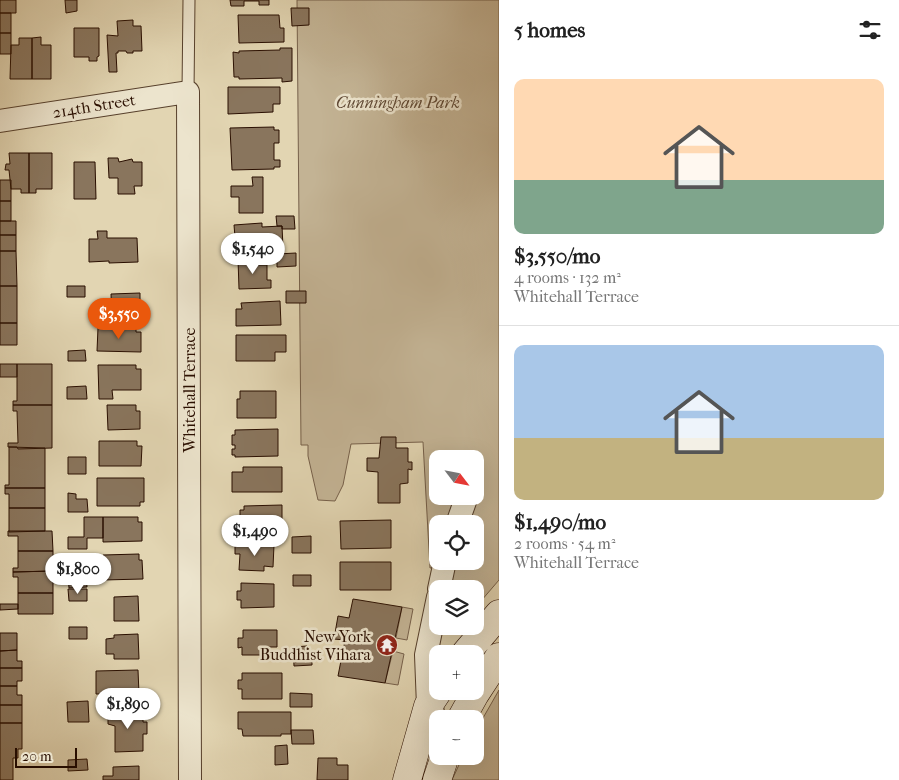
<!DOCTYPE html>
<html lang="en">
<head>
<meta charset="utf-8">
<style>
  :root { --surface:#fff; --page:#f2f2f2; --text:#222; --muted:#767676; --line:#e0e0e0; --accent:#ea580c }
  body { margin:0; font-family:"IM FELL French Canon",serif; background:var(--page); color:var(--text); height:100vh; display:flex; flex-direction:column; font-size:19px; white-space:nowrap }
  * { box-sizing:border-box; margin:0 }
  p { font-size:16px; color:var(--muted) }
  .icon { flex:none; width:28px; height:28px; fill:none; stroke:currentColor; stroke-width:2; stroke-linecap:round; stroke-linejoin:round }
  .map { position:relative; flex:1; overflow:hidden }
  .details { display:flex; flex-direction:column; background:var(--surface); width:400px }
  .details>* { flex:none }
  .needle { width:32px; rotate:122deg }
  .fabs { position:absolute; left:429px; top:450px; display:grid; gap:10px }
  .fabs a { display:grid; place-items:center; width:55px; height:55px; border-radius:10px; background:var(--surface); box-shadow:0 5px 20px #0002; font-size:25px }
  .scale { position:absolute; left:15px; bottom:12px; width:62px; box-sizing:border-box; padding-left:5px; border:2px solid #290e00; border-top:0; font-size:14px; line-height:18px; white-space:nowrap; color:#290e00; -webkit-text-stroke:4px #ece4cd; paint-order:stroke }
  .price { position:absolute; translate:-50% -42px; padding:0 11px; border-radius:18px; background:#fff; color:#222; font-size:16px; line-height:32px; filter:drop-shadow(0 1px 2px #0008) }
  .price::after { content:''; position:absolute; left:50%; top:30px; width:15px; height:11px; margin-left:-8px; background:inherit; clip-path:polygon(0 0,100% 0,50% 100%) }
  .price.current { background:var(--accent); color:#fff }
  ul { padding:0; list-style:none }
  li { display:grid; align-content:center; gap:10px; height:265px; padding:0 15px }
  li+li { border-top:1px solid var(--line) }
  li span { display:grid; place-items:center; height:155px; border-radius:10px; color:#555 }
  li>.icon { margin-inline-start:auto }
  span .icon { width:90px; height:90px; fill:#fffc; stroke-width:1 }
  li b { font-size:21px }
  h2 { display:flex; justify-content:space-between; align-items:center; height:60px; padding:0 15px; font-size:21px }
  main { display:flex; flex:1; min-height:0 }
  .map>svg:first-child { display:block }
  .green { fill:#c3b394; stroke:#76604a; fill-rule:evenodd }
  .building { fill:#89755d; stroke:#290e00 }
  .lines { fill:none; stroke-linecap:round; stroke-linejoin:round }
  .lane-casing { stroke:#57402c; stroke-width:13 }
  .street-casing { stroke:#57402c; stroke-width:24 }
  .secondary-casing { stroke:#290e00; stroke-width:29 }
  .lane { stroke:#ece4cd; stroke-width:11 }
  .street { stroke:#ece4cd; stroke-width:22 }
  .secondary { stroke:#ece4cd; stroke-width:28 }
  .labels { text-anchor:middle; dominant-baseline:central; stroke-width:5; stroke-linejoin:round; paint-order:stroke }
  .park-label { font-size:16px; font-style:italic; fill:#5f4834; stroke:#ece4cd }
  .street-label { font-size:16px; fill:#290e00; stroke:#ece4cd }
  .poi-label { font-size:16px; fill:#290e00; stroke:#ece4cd; text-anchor:end }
</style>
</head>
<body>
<main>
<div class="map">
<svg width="499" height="780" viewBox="0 0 499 780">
  <rect width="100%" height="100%" fill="#e2d5b2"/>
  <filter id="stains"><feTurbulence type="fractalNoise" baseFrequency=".004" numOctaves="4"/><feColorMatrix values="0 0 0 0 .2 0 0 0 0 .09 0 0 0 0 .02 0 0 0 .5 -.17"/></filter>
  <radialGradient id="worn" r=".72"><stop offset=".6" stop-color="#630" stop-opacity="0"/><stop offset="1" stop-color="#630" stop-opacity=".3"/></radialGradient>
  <!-- green -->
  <path class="green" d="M297,0H499V580L475,608V589H450L455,566L430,568L423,442L351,444L343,485L335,501L318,500L308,456V445H301ZM438,459H475V496H438ZM438,524H475V561H438Z
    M402,607L413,609L407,640L396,638Z
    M393,651L404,654L398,685L385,683Z
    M499,690V780H452L463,756H475V732Z"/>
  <!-- building -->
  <path class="building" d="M0,0H16V13H0Z
    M65,0H77V11L66,13Z
    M230,0H269V5H259V1H244V6H231Z
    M291,8H309V25L292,26Z
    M0,13H11V33H0Z
    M238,15H279L280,28H284V42L239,43Z
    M133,20V26H141L142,51H133V53H127L126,51H118V53H116L117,72H109L107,35L118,36L117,21Z
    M74,28H99V56L97,57V61H89V57H74Z
    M0,33H11V54H0Z
    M41,37V45H51V79H32V38Z
    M19,38H32V79H10L11,45H19Z
    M280,48H292V81L282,82V78L239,79V77H234L233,52L239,53V51L280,50Z
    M228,87H280V104H273V112L228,114Z
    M274,127V130H279V143H274V160H280V167H274V169L232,170L230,128Z
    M9,153H29V193H21V189H11L9,170H5L6,164H10Z
    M29,153H52V189H36V193H29Z
    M108,158H118L119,162L132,159L133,162H142V186H134L135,194H118V178H109Z
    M74,162H95L96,199H74Z
    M252,177H263V213H239V197H231V186H253Z
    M0,180H11V201H0Z
    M0,201H11V221H0Z
    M276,216H294L295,229H282V226H277Z
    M0,221H16V235H0Z
    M262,223V227L282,226L283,248L247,249L243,250V254H241L240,237H235L234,225Z
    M97,231H107V238H137L138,262L109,263V261L89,262V239H98Z
    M0,235H16V251H0Z
    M0,251H16L17,286H0Z
    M296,253V266L277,267V254Z
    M238,259H254L255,265H267V280H271V288L239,289Z
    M0,286H17V323H0Z
    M67,286H85V297H67Z
    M286,291H306V303H286Z
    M140,293V318L112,319L111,294Z
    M280,301L281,325L236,326V309H242L241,303Z
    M0,323H17V345H0Z
    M98,328H136V332H141V352L97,351Z
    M236,335H286V352H275V361H236Z
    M85,350L86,361H68V351Z
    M0,364H17V377H0Z
    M17,364H52V405H13V401H17Z
    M98,365H136V369H141V390H112L113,399H99Z
    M86,386L87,399H67V387Z
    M240,391H276V418H237V399H240Z
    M13,405H52V448L18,449L17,447H8V443H18L17,411H13Z
    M107,405H136V411H140V429L108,430Z
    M278,429V456L235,457V455H232V449H235V445H232V435H235V430Z
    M381,437H396V448H408V462H412V470L408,469V483L400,484V503H378V472L367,471V458H379Z
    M99,441H137V446H142L141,466H99Z
    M9,447L45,448V488H5V485H9Z
    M68,457H86V474H68Z
    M243,467H282V492H232V472H243Z
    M97,478H144V502H140V506H97Z
    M5,488H45V508H9V494H5Z
    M68,493L76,494V499H87L88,512H68Z
    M282,505V529L240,530V510H244V506Z
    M9,508H45V531L9,532Z
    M84,517H103V538H87V549H68V537H84Z
    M103,517H138V522H142V541L103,542Z
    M391,520V548L341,549L340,521Z
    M8,531H52L53,551H18V536H8Z
    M311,536V553H292V537Z
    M235,544L274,545L273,567L264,566V571L239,570L240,554H235Z
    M18,551H53V571L13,572V568H18Z
    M139,554V560H142L143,579L103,580V555Z
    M340,562H391V590H340Z
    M53,571V593H18V577H13V572Z
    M86,575L87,587L69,588L68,576Z
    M293,575H311V586H293Z
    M241,583L274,584V607L241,608V600H237V591H241Z
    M68,589H87V601H69Z
    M18,593H53V614H18Z
    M138,596L139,621H114V597Z
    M353,599L402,607L385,683L338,676L345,640L334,639L338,616L349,618Z
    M0,604H18V609L0,610Z
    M69,627H87V639H69Z
    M243,630H277V647H267V655H242V647L238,648V638H243Z
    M0,633H17V650L0,651Z
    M138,634L139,659H114V654H106V639L114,638V635Z
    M307,646L308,654H312V665L294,666L293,647Z
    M17,650V661H22V668H0V651Z
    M0,668H22V681H17V686H0Z
    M138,670L139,694H96V671Z
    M242,673H282V699H242V689H238V680H242Z
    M0,686H17V695H22V705H0Z
    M290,693L312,694V707H290Z
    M88,701L89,722H68L67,702Z
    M0,705H22V723H0Z
    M115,710H143V722H147V734H143V751L115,752V726L108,724V713Z
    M238,712H291V734H281V736H243L242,729H238Z
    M0,723H22V749H18V758H13V780H0Z
    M291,730H313L314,744H292Z
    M287,745L288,764L275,765V746Z
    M318,758H337V765H348V780H317Z
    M87,759L88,770L68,771V760Z
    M139,766V780H103V776H113V767Z"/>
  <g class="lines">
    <!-- lane casing -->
    <g class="lane-casing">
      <path id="lane" d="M188,92L189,0"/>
    </g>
    <!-- street casing -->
    <g class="street-casing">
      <path id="street" d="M0,121L188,92L190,780
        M457,524L467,496
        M439,589L445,561
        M433,712L428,706L426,655L438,597"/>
    </g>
    <!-- secondary casing -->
    <g class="secondary-casing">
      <path id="secondary" d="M465,654L499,614
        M461,719L475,694L499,657
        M407,780L428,706L438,691
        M437,780L445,756"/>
    </g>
    <!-- lane -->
    <use href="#lane" class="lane"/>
    <!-- street -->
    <use href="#street" class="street"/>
    <!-- secondary -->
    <use href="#secondary" class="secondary"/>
  </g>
  <!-- icons -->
  <defs>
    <g id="temple-disc" transform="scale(1.125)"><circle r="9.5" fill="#8f2418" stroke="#ece4cd"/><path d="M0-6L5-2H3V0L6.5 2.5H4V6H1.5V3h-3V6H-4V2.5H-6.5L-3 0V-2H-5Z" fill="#fff"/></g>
  </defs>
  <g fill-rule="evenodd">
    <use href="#temple-disc" x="387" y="645"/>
  </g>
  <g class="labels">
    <!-- park labels -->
    <g class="park-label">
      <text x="398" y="102">Cunningham Park</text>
    </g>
    <!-- street labels -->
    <g class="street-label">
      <text transform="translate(94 106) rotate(-9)">214th Street</text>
      <text transform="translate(189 390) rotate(-90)">Whitehall Terrace</text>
    </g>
    <!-- poi labels -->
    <g class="poi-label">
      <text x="371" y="636">New York<tspan x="371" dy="18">Buddhist Vihara</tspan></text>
    </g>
  </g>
  <rect width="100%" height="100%" filter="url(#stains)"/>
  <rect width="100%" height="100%" fill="url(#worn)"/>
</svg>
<div class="fabs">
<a><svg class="needle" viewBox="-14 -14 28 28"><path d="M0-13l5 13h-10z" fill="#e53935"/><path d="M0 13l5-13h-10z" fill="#767676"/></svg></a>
<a><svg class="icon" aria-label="locate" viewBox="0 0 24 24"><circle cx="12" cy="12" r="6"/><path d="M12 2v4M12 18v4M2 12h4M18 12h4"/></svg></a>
<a><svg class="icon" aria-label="layers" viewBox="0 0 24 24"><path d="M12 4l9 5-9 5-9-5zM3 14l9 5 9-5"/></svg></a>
<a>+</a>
<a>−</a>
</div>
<div class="scale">20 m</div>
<b class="price" style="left:253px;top:275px">$1,540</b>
<b class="price current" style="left:119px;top:340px">$3,550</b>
<b class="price" style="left:255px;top:557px">$1,490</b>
<b class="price" style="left:78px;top:595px">$1,800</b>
<b class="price" style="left:128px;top:730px">$1,890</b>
</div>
<section class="details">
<h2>5 homes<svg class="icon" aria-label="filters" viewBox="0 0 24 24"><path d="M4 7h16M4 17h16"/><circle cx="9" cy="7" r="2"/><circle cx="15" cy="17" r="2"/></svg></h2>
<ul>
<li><span style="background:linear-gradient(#ffd9b3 65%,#7fa58c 0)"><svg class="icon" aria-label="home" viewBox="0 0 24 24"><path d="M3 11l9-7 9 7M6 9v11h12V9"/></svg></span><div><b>$3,550/mo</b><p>4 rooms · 132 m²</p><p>Whitehall Terrace</p></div></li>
<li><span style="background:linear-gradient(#a9c7e8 60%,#c2b280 0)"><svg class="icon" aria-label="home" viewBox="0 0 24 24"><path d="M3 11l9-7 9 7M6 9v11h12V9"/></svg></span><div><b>$1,490/mo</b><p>2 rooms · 54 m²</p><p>Whitehall Terrace</p></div></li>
</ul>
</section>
</main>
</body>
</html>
